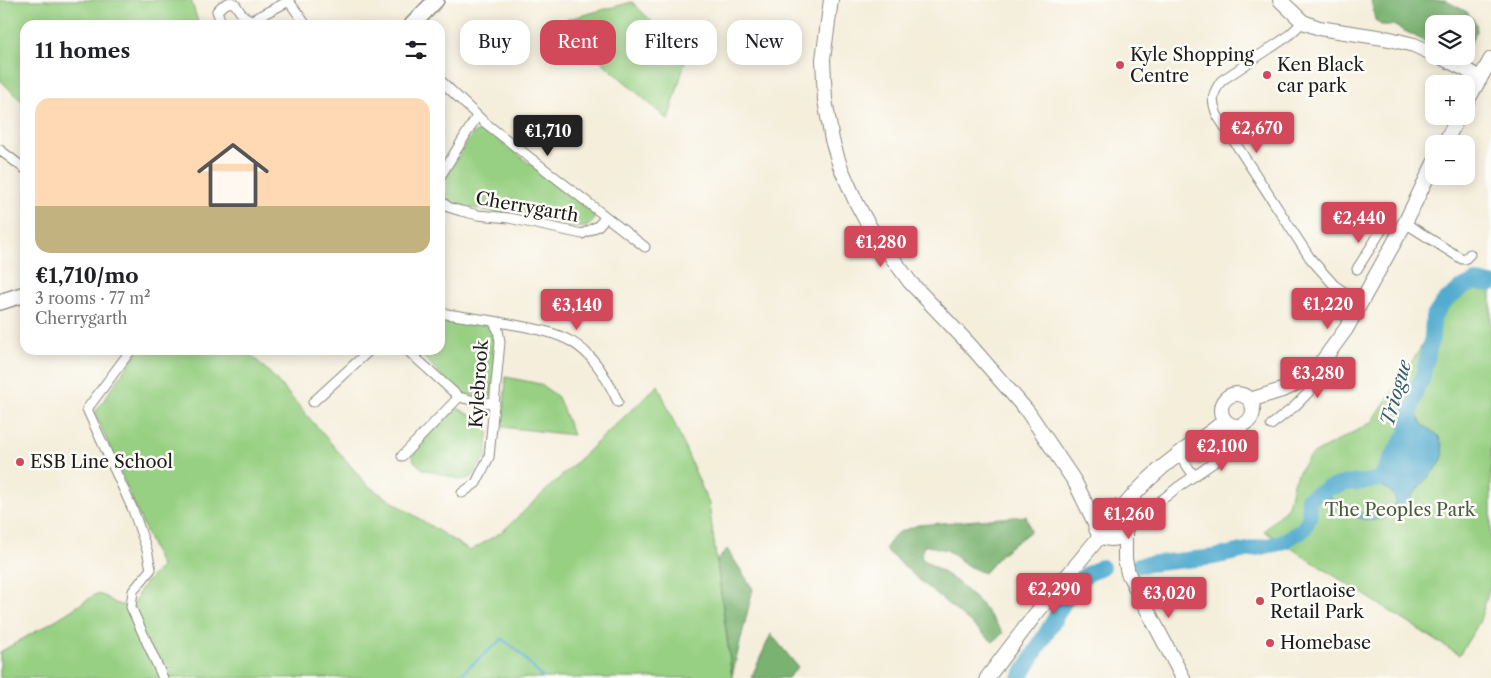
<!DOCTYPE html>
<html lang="en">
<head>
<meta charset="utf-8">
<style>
  :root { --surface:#fff; --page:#f6f6f6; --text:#202124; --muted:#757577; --line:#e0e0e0; --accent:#d1495b }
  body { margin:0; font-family:"Libre Caslon Text",serif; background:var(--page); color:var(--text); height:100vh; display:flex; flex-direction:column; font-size:19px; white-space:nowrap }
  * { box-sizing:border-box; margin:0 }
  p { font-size:16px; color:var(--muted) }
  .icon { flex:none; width:28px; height:28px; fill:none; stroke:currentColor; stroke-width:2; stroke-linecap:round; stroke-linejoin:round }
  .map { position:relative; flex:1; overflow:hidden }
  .drawer { position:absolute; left:20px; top:20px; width:425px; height:335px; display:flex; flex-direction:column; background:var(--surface); border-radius:15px; box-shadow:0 2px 12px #0003 }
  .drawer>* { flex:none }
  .banner { position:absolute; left:460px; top:20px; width:475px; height:45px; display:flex; gap:10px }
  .buttons { position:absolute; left:1425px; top:15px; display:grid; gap:10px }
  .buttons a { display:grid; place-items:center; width:50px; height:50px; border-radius:10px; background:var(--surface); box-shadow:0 2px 12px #0003; font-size:25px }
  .price { position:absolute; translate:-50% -42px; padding:0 11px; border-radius:5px; background:var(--accent); color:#fff; font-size:16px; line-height:32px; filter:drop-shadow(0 1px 2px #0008) }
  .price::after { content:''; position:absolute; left:50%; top:30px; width:15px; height:11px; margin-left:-8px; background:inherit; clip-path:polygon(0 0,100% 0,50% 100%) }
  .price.on { background:#222; color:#fff }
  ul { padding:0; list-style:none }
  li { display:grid; align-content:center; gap:10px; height:265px; padding:0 15px }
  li+li { border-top:1px solid var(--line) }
  li span { display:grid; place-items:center; height:155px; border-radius:15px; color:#555 }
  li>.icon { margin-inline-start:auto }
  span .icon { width:90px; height:90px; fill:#fffc; stroke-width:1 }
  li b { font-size:21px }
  h2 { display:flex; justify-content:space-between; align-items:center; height:60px; padding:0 15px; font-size:21px }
  .tag { padding:0 18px; border-radius:15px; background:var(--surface); box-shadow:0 2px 12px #0003; font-size:18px; line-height:45px }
  .tag.on { background:var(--accent); color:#fff }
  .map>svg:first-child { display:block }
  .green { fill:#98d083; stroke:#5a7650 }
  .forest { fill:#7ab271; stroke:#4b6746 }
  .water { fill:#52accf; stroke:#376476; fill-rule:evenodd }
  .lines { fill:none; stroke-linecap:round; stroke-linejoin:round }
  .stream { stroke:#52accf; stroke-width:2.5 }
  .river { stroke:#52accf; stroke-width:16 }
  .street-casing { stroke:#88857c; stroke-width:11 }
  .secondary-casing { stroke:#88857c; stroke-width:16 }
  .primary-casing { stroke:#88857c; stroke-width:18 }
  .street { stroke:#fff; stroke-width:9 }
  .secondary { stroke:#fff; stroke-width:14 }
  .primary { stroke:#fff; stroke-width:15 }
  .poi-dot { fill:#d1495b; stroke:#fdfcf7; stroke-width:2 }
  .labels { text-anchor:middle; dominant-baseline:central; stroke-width:5; stroke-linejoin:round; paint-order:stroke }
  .poi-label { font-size:18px; fill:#1c1c1c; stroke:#fdfcf7; text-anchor:start }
  .street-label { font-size:18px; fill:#1c1c1c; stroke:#fdfcf7 }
  .park-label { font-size:18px; fill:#475b40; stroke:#fdfcf7 }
  .water-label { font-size:19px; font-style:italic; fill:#345d6d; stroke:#fdfcf7 }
</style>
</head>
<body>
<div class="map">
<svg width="1491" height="678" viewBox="0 0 1491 678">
  <rect width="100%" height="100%" fill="#fdfcf7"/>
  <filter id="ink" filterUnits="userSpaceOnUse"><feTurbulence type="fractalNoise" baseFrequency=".02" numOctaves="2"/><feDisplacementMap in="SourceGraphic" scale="10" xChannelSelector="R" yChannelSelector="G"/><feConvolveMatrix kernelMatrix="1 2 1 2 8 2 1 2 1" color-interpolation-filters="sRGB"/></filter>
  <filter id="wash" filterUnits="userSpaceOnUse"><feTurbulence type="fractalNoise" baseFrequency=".0096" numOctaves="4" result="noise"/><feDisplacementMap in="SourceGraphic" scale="20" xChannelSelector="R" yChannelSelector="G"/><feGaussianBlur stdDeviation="1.12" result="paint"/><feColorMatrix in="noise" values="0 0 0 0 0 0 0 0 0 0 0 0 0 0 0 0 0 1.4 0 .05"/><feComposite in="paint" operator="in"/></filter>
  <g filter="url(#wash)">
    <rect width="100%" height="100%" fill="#f4eedb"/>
    <!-- green -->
    <path class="green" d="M0,0H191L199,25H25V104L0,80Z
      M632,2L687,56L668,120L567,31L565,20Z
      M480,131L490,133L592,212L595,217C592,227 583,228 575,227L451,204L441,193V185L472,134Z
      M1491,277V584L1479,623L1459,655L1264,531L1288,506L1294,480L1301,468L1310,456L1372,422L1420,349L1429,329L1431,317L1441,301L1461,282Z
      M440,316C454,319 474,320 486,325C501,332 493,381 492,396C484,397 472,398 464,394C452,389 428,361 417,350H440Z
      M138,350H246L273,376L368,486L470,551L503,531L658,385L709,504L732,678H0V652L59,618L96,594C115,596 111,611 135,602C139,587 150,578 161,567L95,413Z
      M506,377L540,384L558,397L573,435L503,427Z
      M458,408L489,426L486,456L472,477L462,480L423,469L414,461L412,454L418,445L455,409Z
      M1229,441L1234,442L1208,461L1199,464L1195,460L1196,456L1202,452Z
      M1102 523a10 10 0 1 1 20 0a10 10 0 1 1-20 0Z"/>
    <!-- forest -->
    <path class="forest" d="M1371,0H1445L1448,2L1467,12L1476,23L1477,31L1469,45L1466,46V24H1434V46L1393,25H1381L1375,20Z
      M1026,516L1031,531L1002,553L984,573L968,566L947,550L924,545L921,558L956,581L982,605L1003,633L993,642L918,579L885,549L897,533L918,525Z
      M727,549L753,589L732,676L717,561Z
      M771,634L798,667L788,678H751Z"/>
    <!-- water -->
    <path class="water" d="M1412,407L1423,425L1438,435L1442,445L1443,456L1440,464L1411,496L1410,499L1413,504C1384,522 1369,527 1339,508C1332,503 1327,498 1326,489L1346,483L1365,482L1380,478L1396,450L1407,434ZM1370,483C1383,486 1395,489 1396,504C1392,507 1387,512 1383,513C1365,519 1340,509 1329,494L1330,490L1348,484Z"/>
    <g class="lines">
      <!-- stream -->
      <path class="stream" d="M456,678L502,639L516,649L543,678"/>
      <!-- river -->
      <path class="river" d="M1139,565L1214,557L1280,543L1303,530L1310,516L1308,499L1326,489L1346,483L1365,482L1380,479L1396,450L1407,434L1412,407L1417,386L1422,380L1432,337L1433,318L1443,303L1460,289L1475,282L1491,284
        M1020,678L1072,589L1086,575L1102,567"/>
    </g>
  </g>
  <g filter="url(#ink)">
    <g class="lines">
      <!-- street casing -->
      <g class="street-casing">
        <path id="street" d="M288,0L306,25
          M1303,22L1287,37L1221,81C1212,95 1211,99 1217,115L1310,258L1334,285L1347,294L1362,298
          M222,25L217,11L222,6L230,2L235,4C240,12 243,18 252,20L289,1
          M440,80L484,122L645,247
          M0,150L25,169
          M440,177L477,116
          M440,200L448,207L461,211L478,215L509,218L582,234L598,226L606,217
          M1405,223L1462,259H1465L1470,254
          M1357,269L1381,231
          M440,313L493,321L498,330L500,342L489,457L476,483L462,493
          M493,321C561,333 587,334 618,402
          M131,350L87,409L133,510L147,550L151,569L133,591L131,607L163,678
          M407,350L459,397L479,402L495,403
          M313,402L370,350
          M1271,425L1294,407L1308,393L1327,364L1326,361
          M1179,454L1194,476
          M402,456L459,397
          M1154,506L1178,487L1250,438"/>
      </g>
      <!-- secondary casing -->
      <g class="secondary-casing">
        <path id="secondary" d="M831,0L823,59L825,100L832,140L840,166L856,202L869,226L910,282L969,344L1028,412L1075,482L1095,523
          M1280,0L1303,22L1319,28L1390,39L1414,45L1434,54
          M1438,56L1465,69L1480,79
          M1466,103L1491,59
          M1444,144L1459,116
          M1221 410a16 16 0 1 1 32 0a16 16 0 1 1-32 0Z
          M1250,400L1285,389L1307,378L1324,359L1346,329L1405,223L1434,163
          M1095 523a16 16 0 1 1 32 0a16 16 0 1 1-32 0Z
          M1121,510C1138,489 1157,470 1179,454C1194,442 1211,434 1225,420
          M1125,531V559L1128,573L1183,678
          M987,678L1034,616L1101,535"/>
      </g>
      <!-- primary casing -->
      <g class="primary-casing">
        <path id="primary" d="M412,25L436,0
          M0,302L25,294"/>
      </g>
      <!-- street -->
      <use href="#street" class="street"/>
      <!-- secondary -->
      <use href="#secondary" class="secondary"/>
      <!-- primary -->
      <use href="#primary" class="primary"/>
    </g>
  </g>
  <!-- markers -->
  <g class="poi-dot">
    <circle cx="1120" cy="65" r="5"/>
    <circle cx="1267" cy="75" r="5"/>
    <circle cx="20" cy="462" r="5"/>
    <circle cx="1260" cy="601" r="5"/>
    <circle cx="1270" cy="643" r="5"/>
  </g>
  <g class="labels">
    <!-- poi labels -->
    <g class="poi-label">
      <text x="1130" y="55">Kyle Shopping<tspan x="1130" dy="21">Centre</tspan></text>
      <text x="1277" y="65">Ken Black<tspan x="1277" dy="21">car park</tspan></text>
      <text x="30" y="462">ESB Line School</text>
      <text x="1270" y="591">Portlaoise<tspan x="1270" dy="21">Retail Park</tspan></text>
      <text x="1280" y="643">Homebase</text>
    </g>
    <!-- street labels -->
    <g class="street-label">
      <text transform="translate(527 207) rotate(10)">Cherrygarth</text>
      <text transform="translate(479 384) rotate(-86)">Kylebrook</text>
    </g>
    <!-- park labels -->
    <g class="park-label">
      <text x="1400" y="510">The Peoples Park</text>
    </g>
    <!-- water labels -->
    <g class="water-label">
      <text transform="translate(1396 393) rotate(-74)">Triogue</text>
    </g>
  </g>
</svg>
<div class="buttons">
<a><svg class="icon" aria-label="layers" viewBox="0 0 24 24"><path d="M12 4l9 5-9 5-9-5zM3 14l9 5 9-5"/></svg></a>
<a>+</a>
<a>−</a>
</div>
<b class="price" style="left:1257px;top:154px">€2,670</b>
<b class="price on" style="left:548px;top:157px">€1,710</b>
<b class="price" style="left:1359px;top:244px">€2,440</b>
<b class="price" style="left:881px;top:268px">€1,280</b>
<b class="price" style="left:1328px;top:330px">€1,220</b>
<b class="price" style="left:577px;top:331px">€3,140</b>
<b class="price" style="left:1318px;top:399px">€3,280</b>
<b class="price" style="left:1222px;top:472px">€2,100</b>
<b class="price" style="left:1129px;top:540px">€1,260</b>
<b class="price" style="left:1054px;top:615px">€2,290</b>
<b class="price" style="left:1169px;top:619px">€3,020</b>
<div class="banner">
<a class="tag">Buy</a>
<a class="tag on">Rent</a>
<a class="tag">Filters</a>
<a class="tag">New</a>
</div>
<section class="drawer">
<h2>11 homes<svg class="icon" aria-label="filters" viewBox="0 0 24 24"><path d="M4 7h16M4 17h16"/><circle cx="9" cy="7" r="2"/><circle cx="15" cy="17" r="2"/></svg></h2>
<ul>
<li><span style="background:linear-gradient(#ffd9b3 70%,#c2b280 0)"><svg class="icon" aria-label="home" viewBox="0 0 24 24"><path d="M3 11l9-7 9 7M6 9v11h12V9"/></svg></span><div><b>€1,710/mo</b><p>3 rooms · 77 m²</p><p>Cherrygarth</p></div></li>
</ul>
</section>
</div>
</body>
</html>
